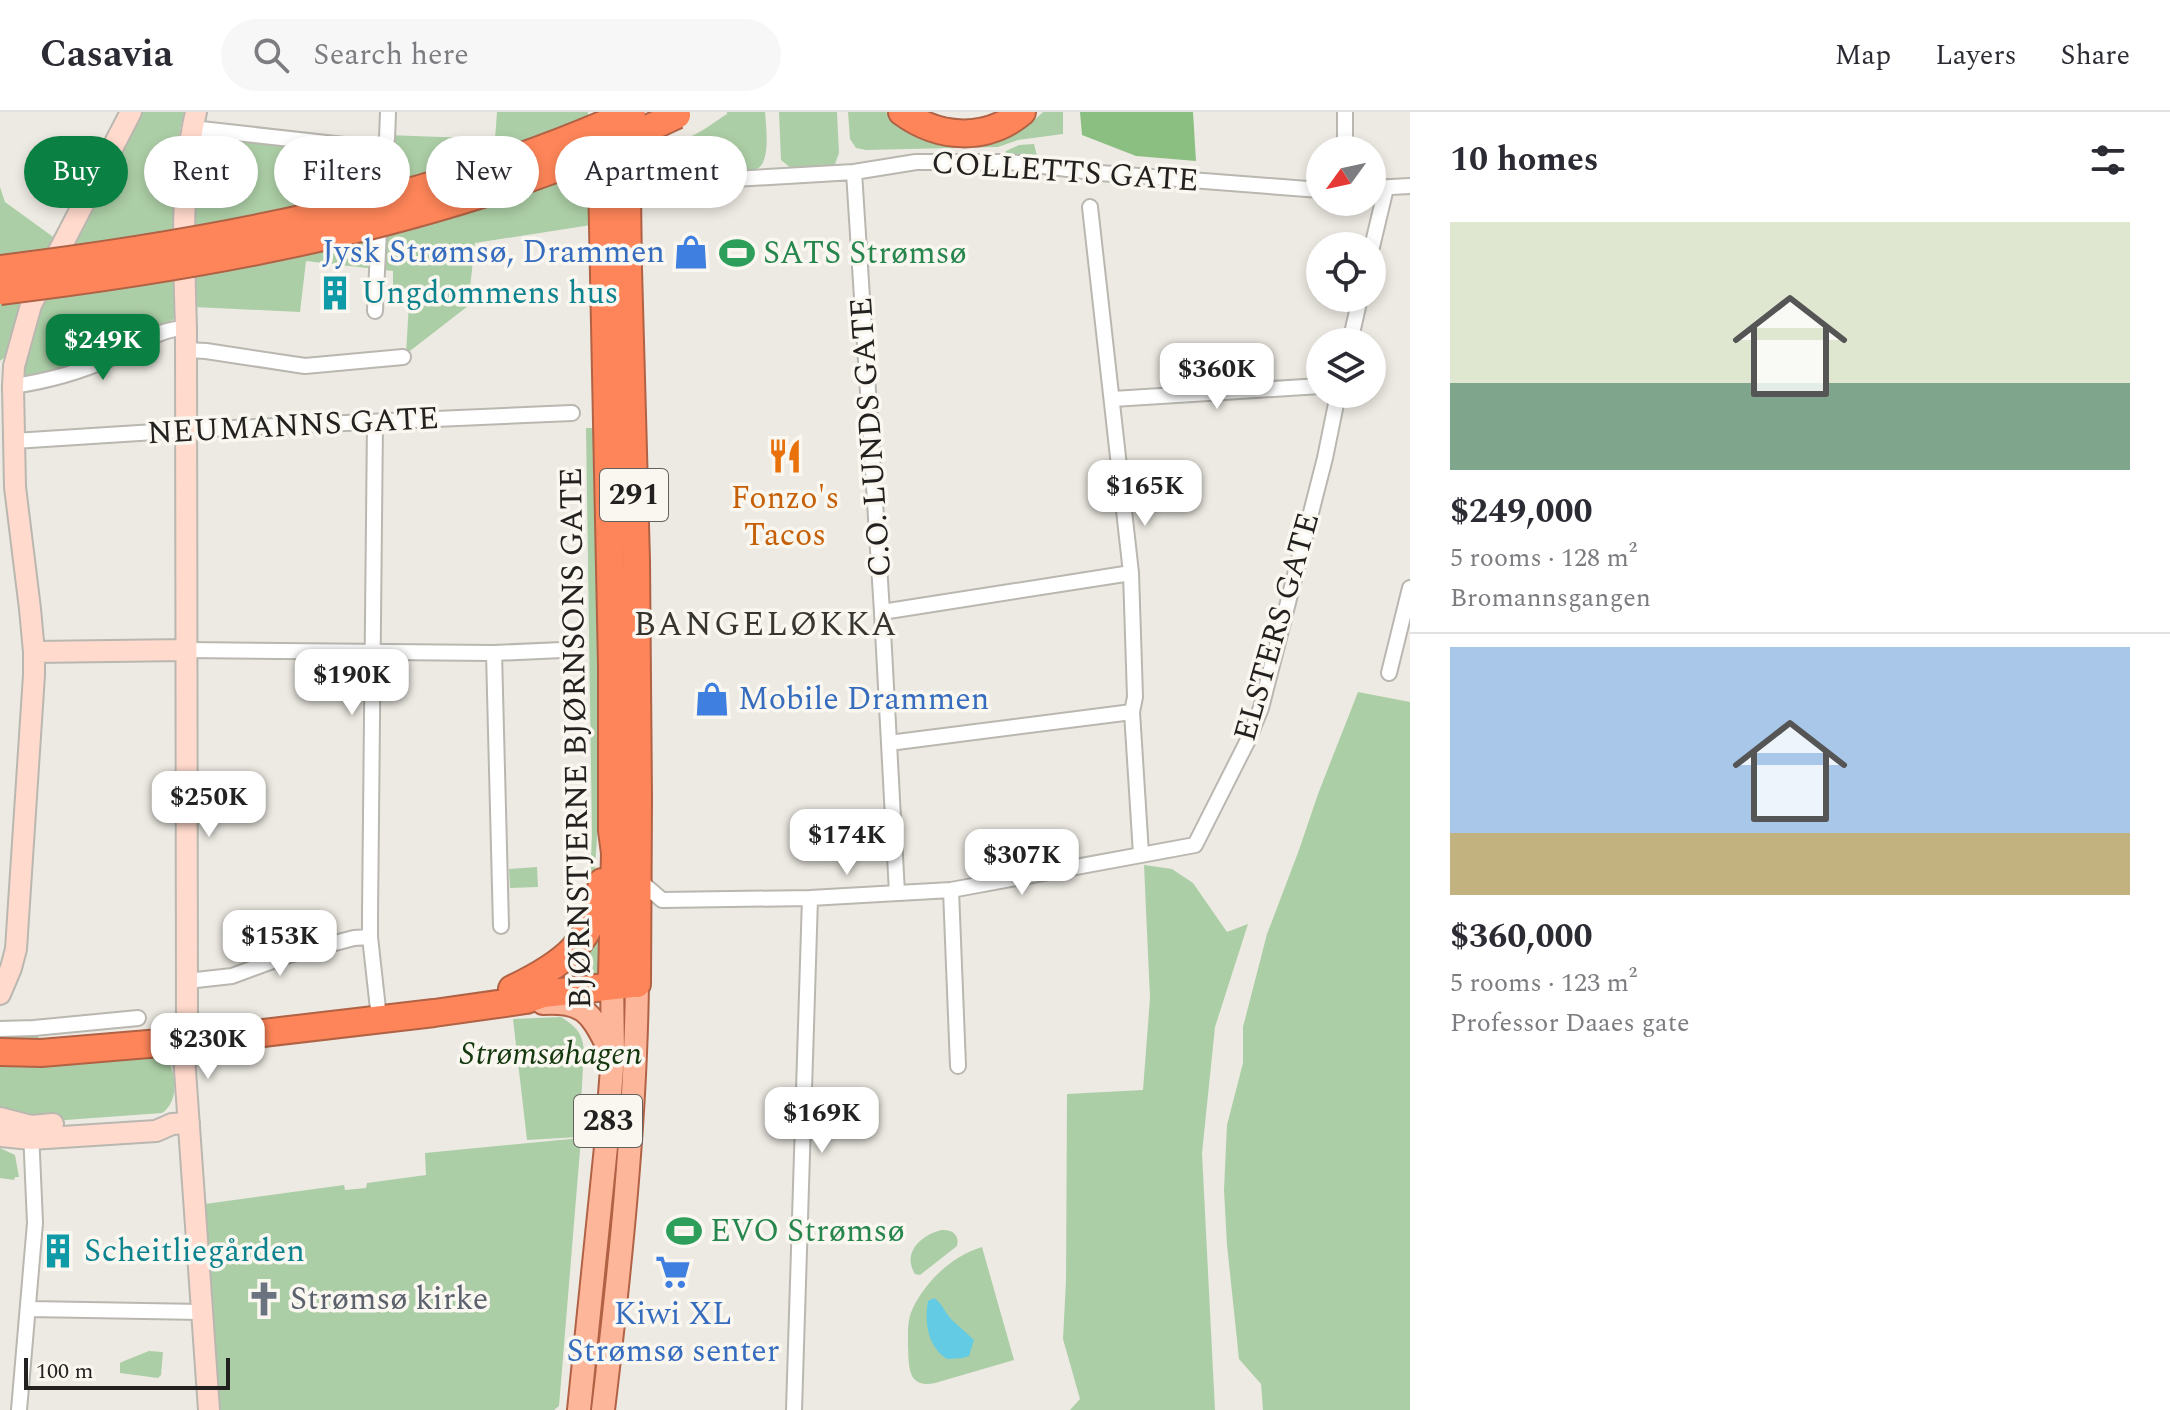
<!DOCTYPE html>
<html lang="en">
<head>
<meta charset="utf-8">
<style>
  :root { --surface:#fff; --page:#f7f7f7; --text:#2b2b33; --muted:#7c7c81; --line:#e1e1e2; --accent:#0b8043 }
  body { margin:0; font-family:Spectral,serif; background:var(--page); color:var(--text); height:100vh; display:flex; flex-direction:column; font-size:30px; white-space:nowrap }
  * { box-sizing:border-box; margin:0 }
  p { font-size:26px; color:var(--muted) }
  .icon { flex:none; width:44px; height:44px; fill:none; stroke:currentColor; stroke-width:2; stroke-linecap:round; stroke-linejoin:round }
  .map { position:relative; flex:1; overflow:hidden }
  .details { display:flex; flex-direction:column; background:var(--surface); width:760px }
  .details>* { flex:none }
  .hud { position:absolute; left:24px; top:24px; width:760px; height:72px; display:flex; gap:16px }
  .needle { width:52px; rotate:237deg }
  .controls { position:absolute; left:1306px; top:24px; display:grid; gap:16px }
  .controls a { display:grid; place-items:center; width:80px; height:80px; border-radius:50%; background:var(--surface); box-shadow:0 4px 12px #0003; font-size:40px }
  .scale { position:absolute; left:24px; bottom:20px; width:206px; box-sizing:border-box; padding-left:8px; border:4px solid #22211f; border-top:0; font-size:22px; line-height:28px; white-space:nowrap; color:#22211f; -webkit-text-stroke:6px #faf7f0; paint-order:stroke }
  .price { position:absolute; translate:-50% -68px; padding:0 18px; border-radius:16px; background:#fff; color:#222; font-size:26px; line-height:52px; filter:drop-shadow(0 2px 4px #0008) }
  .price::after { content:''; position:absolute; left:50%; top:48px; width:24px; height:18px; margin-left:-12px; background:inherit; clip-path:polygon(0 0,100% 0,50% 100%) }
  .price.active { background:var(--accent); color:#fff }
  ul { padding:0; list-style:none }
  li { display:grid; align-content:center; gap:16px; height:424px; padding:0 40px }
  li+li { border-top:2px solid var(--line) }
  li span { display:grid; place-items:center; height:248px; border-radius:0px; color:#555 }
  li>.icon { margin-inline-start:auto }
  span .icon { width:144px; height:144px; fill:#fffc; stroke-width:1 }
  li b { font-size:34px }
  h2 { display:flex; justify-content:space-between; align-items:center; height:96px; padding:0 40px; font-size:34px }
  .pill { padding:0 28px; border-radius:36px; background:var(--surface); box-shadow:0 4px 12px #0003; font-size:28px; line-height:72px }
  .pill.active { background:var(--accent); color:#fff }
  header { display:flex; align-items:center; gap:48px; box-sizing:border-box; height:112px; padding:0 40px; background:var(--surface); border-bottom:2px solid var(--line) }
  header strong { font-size:38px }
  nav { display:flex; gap:44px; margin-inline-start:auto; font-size:28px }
  .search { width:560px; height:72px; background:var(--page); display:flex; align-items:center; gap:20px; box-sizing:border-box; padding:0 28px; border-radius:44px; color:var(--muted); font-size:30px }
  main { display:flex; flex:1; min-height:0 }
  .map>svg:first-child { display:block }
  .green { fill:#accea6 }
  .forest { fill:#8bbf82 }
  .water { fill:#63cbe4 }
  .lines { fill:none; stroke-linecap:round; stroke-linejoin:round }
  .street-casing { stroke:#b9b7b0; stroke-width:18 }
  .secondary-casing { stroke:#b9b7b0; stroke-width:24 }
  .primary-casing { stroke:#b16245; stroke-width:26 }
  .highway-casing { stroke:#b16245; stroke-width:30 }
  .street { stroke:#fff; stroke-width:14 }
  .secondary { stroke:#ffdacd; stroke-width:20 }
  .primary { stroke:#feb69b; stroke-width:22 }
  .highway { stroke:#fe8559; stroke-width:26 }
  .highway-bridge-casing { stroke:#b16245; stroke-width:30; stroke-linecap:butt }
  .highway-bridge { stroke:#fe8559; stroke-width:26 }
  .labels { text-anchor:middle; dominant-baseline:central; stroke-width:7; stroke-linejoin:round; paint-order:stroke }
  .shield { fill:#faf7f0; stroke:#63615e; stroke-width:2 }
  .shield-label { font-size:30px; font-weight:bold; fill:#22211f }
  .street-label { font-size:32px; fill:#22211f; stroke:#faf7f0 }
  .shop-label { font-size:32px; fill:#366cbe; stroke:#faf7f0; text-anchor:end }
  .leisure-label { font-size:32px; fill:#27864d; stroke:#faf7f0; text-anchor:start }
  .culture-label { font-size:32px; fill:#0d838f; stroke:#faf7f0; text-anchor:start }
  .food-label { font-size:32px; fill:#c56008; stroke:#faf7f0 }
  .park-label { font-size:32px; font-style:italic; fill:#14380e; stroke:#faf7f0 }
  .worship-label { font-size:32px; fill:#5b616d; stroke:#faf7f0; text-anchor:start }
  .neighbourhood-label { font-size:34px; letter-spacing:2px; fill:#383631; stroke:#faf7f0 }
</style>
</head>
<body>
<header>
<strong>Casavia</strong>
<div class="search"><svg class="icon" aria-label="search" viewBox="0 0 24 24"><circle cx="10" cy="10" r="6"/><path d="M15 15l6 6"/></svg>Search here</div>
<nav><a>Map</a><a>Layers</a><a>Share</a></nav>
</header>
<main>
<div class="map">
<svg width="1410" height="1298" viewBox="0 0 1410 1298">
  <rect width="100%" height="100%" fill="#edeae3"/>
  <!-- green -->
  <path class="green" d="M139,0H184C168,63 178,139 180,204L100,246L94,233L63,245L68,258L22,269L24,240L37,194Z
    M497,0H588L591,113L475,131L468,194L406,242L409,191L393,188V159L306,149L300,200L194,195V80L198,20L380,37L387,23L495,27Z
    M727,0H765C766,14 771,50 757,57C750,60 739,59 730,59V55L713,54L712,36L698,37V52L704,53L705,61C686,64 648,66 639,45C635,34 637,18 637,6C645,13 653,22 662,27C680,38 711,12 727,2Z
    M779,0H837L839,41L834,55L792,57L781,48Z
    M848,0H886C900,17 918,26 940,29C984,37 1010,32 1043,0H1063V22L1018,28L998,35L866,38L856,36L850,27Z
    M1034,32L1037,44L1005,42L1006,39L1019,33Z
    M0,75L5,90L56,127L10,241L0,249Z
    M586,316H593L600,592L597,650V727L594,768L584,803L560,835L559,831L574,811L590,768L592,723Z
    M1358,580L1410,590V1298H1263L1261,1272L1239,1247L1227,1133L1224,1078L1227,1013L1243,951V915L1267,822L1299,738L1318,682Z
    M1144,753L1172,757L1193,771L1227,820L1248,812L1215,915L1202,1041L1215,1298H1070L1080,1287L1063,1227L1066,1169L1067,982L1143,978L1150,886Z
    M537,755L538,775L510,776L509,757Z
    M603,810L604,860L589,862L584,853L577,850Z
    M561,905C576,915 582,920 584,938L579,1025L527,1028L513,907Z
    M38,922L43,954L117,945L164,943C177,958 180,989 162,1001L38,1010L0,1003V924Z
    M581,1026L559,1294L554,1298H219L205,1092L344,1073L345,1078L366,1076L367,1071L426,1063L425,1041Z
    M0,1036L15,1043L19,1065H15L14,1068L0,1066Z
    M941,1118C951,1117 960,1122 957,1134L920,1163L915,1162C902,1141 920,1124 941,1118Z
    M982,1135L1014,1248L935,1271C907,1277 909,1254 908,1234C908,1222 907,1207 913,1196C926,1169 952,1144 982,1135Z
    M149,1239L163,1240L161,1263L158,1266L120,1261V1251L124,1249Z"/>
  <!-- forest -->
  <path class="forest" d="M1080,0H1193L1196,49L1136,44L1082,23Z"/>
  <!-- water -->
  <path class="water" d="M934,1186C942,1191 945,1201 952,1208C959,1215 967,1221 974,1228L969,1244L963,1246L947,1247C928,1235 924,1210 928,1189Z"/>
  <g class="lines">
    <!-- street casing -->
    <g class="street-casing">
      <path id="street" d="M192,16L380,37
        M1345,38V0
        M627,47L641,60L666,71
        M854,60L882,500L897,781
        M1372,76L1410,74
        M622,77H637L666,71L854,60L916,50H1010L1100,61L1320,78
        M1090,95L1131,461L1135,585L1132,600L1141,742
        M1372,135L1386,76
        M375,199L380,99V37L387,27L388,0
        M1350,230L1360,186
        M186,238L206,239L305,254L403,245
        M13,274C48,269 78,261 111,246C135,235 159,216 186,216
        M1113,287L1320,274
        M375,310L370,804V825L378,897
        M14,329L186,318L572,301
        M882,500L1131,461
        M186,538L494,541L562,538
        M494,541L501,814
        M1389,561L1410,476
        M889,631L1132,600
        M639,768L662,788L810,786L951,778L1195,733L1247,630L1261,596L1325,346L1338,282
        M951,778L958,954
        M187,869L232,864L289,843L354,826L370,825
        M0,917L34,916L138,906
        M29,1197L202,1200
        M19,1298L35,1111L31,1019
        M794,1298L810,786"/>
    </g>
    <!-- secondary casing -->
    <g class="secondary-casing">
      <path id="secondary" d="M34,540L186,538
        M0,882L11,856L16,837L34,563V540L30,497L15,375L13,274L14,254L31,193L131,0
        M187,917L186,216C184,145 180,69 196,0
        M183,930L209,1298
        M0,1006L31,1014L53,1012
        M0,1024L31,1027L156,1019L172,1012L189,1011"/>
    </g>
    <!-- primary casing -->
    <g class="primary-casing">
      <path id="primary" d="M543,891C588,888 592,905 611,940
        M579,1298L606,1035L613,943L612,865
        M603,1298C620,1156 635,1014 637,872"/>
    </g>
    <!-- highway casing -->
    <g class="highway-casing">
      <path id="highway" d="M902,0C939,27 986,30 1022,0
        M626,7L628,157L636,449L638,687L637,872
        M601,17L612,554V719L615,741L612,865
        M512,877C562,853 596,830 602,770
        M0,940L41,941L220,926L434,901L526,888L543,882L632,872"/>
    </g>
    <!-- street -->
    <use href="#street" class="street"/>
    <!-- secondary -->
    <use href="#secondary" class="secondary"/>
    <!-- primary -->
    <use href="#primary" class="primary"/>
    <!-- highway -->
    <use href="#highway" class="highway"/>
    <!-- highway-bridge casing -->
    <g class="highway-bridge-casing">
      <path id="highway-bridge" d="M0,157C217,130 432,90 632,0
        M0,179C189,156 376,123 555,57C596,41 636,22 677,3"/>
    </g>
    <!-- highway-bridge -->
    <use href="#highway-bridge" class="highway-bridge"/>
  </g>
  <!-- icons -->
  <defs>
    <g id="shop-bare" transform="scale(2.76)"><path d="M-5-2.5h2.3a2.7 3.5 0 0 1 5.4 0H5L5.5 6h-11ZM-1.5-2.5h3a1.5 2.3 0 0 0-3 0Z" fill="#3f7fe0" stroke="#faf7f0" stroke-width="2.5" paint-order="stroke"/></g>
    <g id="stadium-bare" transform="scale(2.76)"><path d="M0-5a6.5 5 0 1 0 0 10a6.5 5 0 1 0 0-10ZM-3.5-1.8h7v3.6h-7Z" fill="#2e9e5b" stroke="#faf7f0" stroke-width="2.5" paint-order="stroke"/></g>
    <g id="building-bare" transform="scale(2.76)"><path d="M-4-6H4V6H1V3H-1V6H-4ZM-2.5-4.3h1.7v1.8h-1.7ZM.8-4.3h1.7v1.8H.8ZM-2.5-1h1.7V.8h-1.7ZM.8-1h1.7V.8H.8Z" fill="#0f9aa8" stroke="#faf7f0" stroke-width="2.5" paint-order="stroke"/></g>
    <g id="restaurant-bare" transform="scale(2.76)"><path d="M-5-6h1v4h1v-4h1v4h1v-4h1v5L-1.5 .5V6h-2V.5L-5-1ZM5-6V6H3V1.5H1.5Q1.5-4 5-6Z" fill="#e8710a" stroke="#faf7f0" stroke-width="2.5" paint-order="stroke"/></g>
    <g id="supermarket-bare" transform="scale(2.76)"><path d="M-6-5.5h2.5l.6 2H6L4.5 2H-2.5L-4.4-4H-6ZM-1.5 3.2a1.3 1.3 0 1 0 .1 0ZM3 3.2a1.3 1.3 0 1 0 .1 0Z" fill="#3f7fe0" stroke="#faf7f0" stroke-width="2.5" paint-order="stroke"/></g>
    <g id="church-bare" transform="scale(2.76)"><path d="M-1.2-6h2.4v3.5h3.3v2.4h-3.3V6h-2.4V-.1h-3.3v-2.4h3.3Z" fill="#6b7280" stroke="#faf7f0" stroke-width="2.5" paint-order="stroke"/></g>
  </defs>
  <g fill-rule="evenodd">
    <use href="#shop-bare" x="691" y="140"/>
    <use href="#stadium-bare" x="737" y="141"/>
    <use href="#building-bare" x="335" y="181"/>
    <use href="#restaurant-bare" x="785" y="344"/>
    <use href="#shop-bare" x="712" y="587"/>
    <use href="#stadium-bare" x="684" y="1119"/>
    <use href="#building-bare" x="58" y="1139"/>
    <use href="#supermarket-bare" x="673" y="1160"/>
    <use href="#church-bare" x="264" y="1187"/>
  </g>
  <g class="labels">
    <!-- shield labels -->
    <g class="shield">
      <rect x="600" y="357" width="68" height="52" rx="6"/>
      <rect x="574" y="983" width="68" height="52" rx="6"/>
    </g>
    <g class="shield-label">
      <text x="634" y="383">291</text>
      <text x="608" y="1009">283</text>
    </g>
    <!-- street labels -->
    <g class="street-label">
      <text transform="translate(1065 60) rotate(4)">COLLETTS GATE</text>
      <text transform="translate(293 314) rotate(-3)">NEUMANNS GATE</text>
      <text transform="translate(871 325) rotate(-94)">C.O. LUNDS GATE</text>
      <text transform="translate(1277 515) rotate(-74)">ELSTERS GATE</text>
      <text transform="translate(576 626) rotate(-91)">BJØRNSTJERNE BJØRNSONS GATE</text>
    </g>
    <!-- shop labels -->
    <g class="shop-label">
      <text x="665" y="140">Jysk Strømsø, Drammen</text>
      <text x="738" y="587" text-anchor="start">Mobile Drammen</text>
      <text x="673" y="1202" text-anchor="middle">Kiwi XL<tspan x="673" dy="37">Strømsø senter</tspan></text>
    </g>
    <!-- leisure labels -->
    <g class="leisure-label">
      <text x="763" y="141">SATS Strømsø</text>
      <text x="710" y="1119">EVO Strømsø</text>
    </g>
    <!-- culture labels -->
    <g class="culture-label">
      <text x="361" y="181">Ungdommens hus</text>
      <text x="84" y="1139">Scheitliegården</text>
    </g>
    <!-- food labels -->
    <g class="food-label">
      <text x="785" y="386">Fonzo's<tspan x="785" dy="37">Tacos</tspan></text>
    </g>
    <!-- park labels -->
    <g class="park-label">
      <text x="551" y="942">Strømsøhagen</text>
    </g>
    <!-- worship labels -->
    <g class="worship-label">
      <text x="290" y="1187">Strømsø kirke</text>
    </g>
    <!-- neighbourhood labels -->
    <g class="neighbourhood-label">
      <text x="766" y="513">BANGELØKKA</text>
    </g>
  </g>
</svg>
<div class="controls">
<a><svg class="needle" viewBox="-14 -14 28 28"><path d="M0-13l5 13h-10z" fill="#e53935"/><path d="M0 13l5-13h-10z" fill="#7c7c81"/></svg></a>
<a><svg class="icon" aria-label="locate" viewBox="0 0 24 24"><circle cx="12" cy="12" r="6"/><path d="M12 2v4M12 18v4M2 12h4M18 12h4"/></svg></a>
<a><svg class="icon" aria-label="layers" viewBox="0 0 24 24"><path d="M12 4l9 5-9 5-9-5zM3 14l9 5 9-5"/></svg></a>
</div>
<div class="scale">100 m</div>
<b class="price active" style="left:103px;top:270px">$249K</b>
<b class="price" style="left:1217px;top:299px">$360K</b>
<b class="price" style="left:1145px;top:416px">$165K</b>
<b class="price" style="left:352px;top:605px">$190K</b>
<b class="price" style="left:209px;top:727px">$250K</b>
<b class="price" style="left:847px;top:765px">$174K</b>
<b class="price" style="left:1022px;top:785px">$307K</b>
<b class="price" style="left:280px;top:866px">$153K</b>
<b class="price" style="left:208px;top:969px">$230K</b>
<b class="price" style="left:822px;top:1043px">$169K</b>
<div class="hud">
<a class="pill active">Buy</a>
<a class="pill">Rent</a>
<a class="pill">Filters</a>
<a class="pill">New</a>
<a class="pill">Apartment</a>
</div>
</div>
<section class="details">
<h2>10 homes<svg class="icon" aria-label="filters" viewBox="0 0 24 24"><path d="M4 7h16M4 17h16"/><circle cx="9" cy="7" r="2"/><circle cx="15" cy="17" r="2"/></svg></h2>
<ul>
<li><span style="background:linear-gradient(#dfe7d0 65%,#7fa58c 0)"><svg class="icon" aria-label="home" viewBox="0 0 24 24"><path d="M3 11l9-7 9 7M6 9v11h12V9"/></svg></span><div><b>$249,000</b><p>5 rooms · 128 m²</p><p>Bromannsgangen</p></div></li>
<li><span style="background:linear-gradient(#a9c7e8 75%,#c2b280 0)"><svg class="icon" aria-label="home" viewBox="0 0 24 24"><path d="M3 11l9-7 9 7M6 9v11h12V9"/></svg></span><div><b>$360,000</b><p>5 rooms · 123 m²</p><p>Professor Daaes gate</p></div></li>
</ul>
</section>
</main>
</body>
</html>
